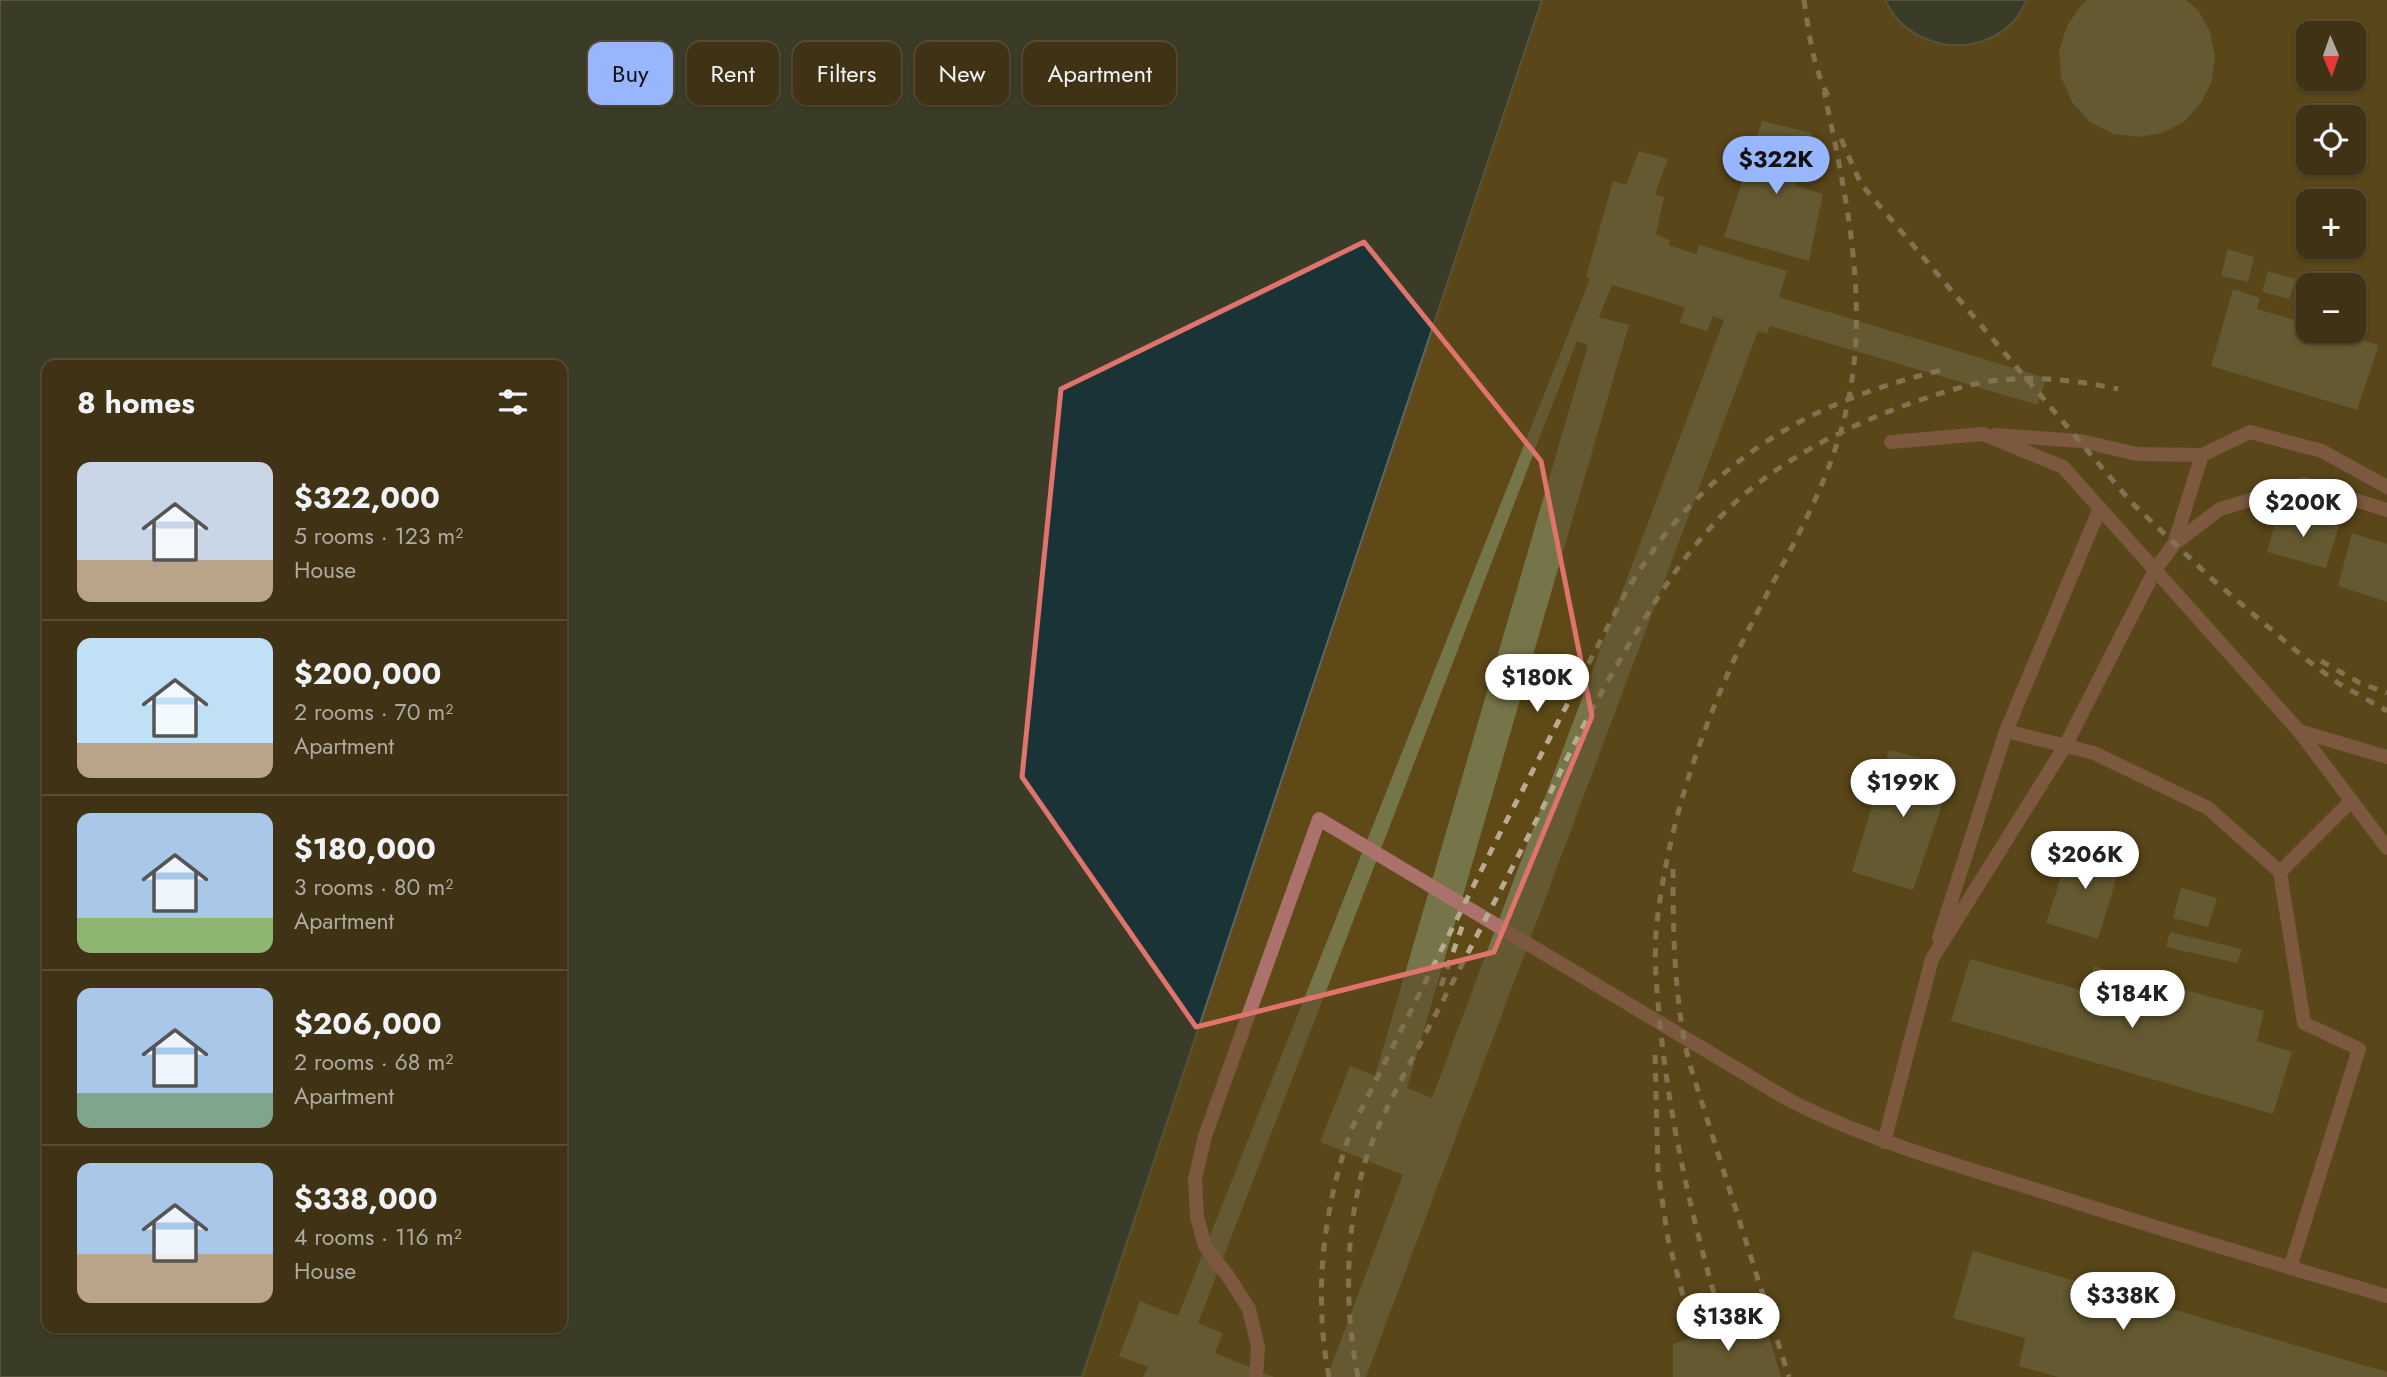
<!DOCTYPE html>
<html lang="en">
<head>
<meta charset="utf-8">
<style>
  :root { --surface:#403315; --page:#4b3f22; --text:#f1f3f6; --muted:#aeaaa0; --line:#594e34; --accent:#97b6fd }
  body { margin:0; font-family:Jost,sans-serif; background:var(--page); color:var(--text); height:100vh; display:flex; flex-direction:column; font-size:26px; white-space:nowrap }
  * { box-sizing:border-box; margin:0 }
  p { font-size:23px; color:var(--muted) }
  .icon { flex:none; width:38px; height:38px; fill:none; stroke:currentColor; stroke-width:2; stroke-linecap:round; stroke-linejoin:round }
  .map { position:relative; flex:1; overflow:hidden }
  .drawer { position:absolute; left:42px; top:360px; width:525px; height:973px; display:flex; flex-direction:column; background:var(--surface); border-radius:14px; box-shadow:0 2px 5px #0004,0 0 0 2px var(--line) }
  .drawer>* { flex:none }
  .banner { position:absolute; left:588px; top:42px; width:665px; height:63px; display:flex; gap:14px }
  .needle { width:46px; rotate:178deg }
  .buttons { position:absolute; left:2296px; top:21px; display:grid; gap:14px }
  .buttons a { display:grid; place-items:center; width:70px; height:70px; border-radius:14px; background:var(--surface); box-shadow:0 2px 5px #0004,0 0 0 2px var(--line); font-size:35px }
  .price { position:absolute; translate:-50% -60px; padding:0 16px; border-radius:24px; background:#fff; color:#222; font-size:23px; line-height:46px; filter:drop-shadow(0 2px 4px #0008) }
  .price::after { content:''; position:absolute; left:50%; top:42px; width:21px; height:16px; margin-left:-10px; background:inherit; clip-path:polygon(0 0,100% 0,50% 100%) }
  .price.on { background:var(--accent); color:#111 }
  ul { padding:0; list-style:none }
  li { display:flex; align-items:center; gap:21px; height:175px; padding:0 35px }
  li+li { border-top:2px solid var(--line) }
  li span { display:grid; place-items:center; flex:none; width:196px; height:140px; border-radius:14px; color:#555 }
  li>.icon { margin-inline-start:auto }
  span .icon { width:84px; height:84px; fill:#fffc; stroke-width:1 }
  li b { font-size:30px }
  h2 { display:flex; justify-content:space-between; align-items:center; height:84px; padding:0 35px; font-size:30px }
  .pill { padding:0 24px; border-radius:14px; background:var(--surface); box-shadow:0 2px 5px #0004,0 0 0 2px var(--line); font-size:24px; line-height:63px }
  .pill.on { background:var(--accent); color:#111 }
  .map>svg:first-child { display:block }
  .built { fill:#5e4917; fill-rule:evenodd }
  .water { fill:#193337; stroke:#596865; stroke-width:2; fill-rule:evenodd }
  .building { fill:#767449; fill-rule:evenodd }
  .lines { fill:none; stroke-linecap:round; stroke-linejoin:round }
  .service { stroke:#ab716b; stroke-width:14 }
  .rail { stroke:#b8ac90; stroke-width:5; stroke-dasharray:9 9; stroke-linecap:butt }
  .marked { fill:none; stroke:#e0736b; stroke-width:5; stroke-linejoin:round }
</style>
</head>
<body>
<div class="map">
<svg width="2387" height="1377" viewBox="0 0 2387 1377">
  <rect width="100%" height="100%" fill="#55441c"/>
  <!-- built -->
  <path class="built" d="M1542,0H2387V1377H1082ZM2308,33H2354V79H2308ZM2308,117H2354V163H2308ZM2308,201H2354V247H2308ZM2308,285H2354V331H2308Z"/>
  <!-- water -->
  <path class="water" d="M0,0H1542L1082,1377H0ZM47,366H562V1328H47Z
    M1885,0H2027C2023,6 2020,14 2016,19C1979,61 1908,51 1885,0Z"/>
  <!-- building -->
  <path class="building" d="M2088,0H2186L2198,10L2210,32L2215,56L2212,81L2201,103L2184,122L2162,133L2138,137L2114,134L2090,122L2072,102L2061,77L2059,51L2067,26L2082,4Z
    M1762,121L1812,133L1796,186L1823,194L1809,261L1724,237Z
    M1639,151L1668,159L1655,194L1664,197L1656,234L1670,241L1668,245L1696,254L1699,245L1787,271L1779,297L2046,378L2038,405L1770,326L1767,334L1758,331L1366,1377H1327L1403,1175L1320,1142L1350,1066L1375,1076L1588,345L1577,341L1198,1323L1223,1333L1215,1353L1274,1377H1143L1148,1367L1119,1356L1140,1301L1178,1316L1590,279L1586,277L1613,181L1626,185ZM1612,285L1685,307L1680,323L1707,331L1713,316L1724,320L1432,1098L1407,1088L1629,325L1599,317Z
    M2228,249L2254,257L2248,282L2221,276Z
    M2268,271L2296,279L2289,299L2262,292Z
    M2233,289L2260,298L2257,309L2308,324V331H2331L2379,345L2357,410L2211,366Z
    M2279,510L2339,526L2326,568L2267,552Z
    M2352,533L2387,544V602L2338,586Z
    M1889,750L1955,767L1913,890L1852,872Z
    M2071,846L2123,856L2098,939L2046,923Z
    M2181,888L2217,898L2208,927L2173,918Z
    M2170,932L2242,949L2237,963L2166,947Z
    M1970,959L2085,991L2094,966L2264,1011L2257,1041L2292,1052L2273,1114L1951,1021Z
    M1973,1251L2387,1372V1377H2058L2019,1366L2025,1338L1953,1318Z
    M1763,1316L1781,1377H1673V1344Z"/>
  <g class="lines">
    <!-- service -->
    <path class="service" d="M1995,435L2081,441L2137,454L2202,455
      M1891,442L1983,434L2063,467L2299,731L2387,848
      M2100,508L2006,731L2094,753L2208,808L2280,872
      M2174,544L2202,455L2250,432L2322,451L2387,487
      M2299,731L2387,757
      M1939,938L2006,731
      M1884,1142L1932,959L2065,746L2155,570L2174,544L2220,509L2304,484L2387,510
      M2290,1268L2359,1049L2304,1023L2280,872L2351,801
      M1256,1377L1258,1347L1249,1309L1228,1276L1205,1246L1197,1217L1195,1179L1205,1136L1319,819L1789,1100C1868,1140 1952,1164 2037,1190C2153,1227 2270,1262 2387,1296"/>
    <!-- rail -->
    <path class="rail" d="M1804,0C1809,33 1813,70 1830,99
      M1841,139L1861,184L2132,503L2212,579L2307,660L2338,683L2387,711
      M2321,661L2360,683L2387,693
      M1673,869C1673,933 1674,999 1689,1062L1789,1377
      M1441,986L1463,924
      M1655,1055L1658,1172L1668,1239L1694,1337
      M1724,1328C1694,1228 1671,1130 1660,1025C1657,991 1653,957 1657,922C1668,827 1698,738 1738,651C1776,571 1826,498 1846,411C1871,305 1846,195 1824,91
      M1329,1377C1313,1294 1323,1207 1352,1128L1497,839L1628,588C1642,567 1655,546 1671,527C1747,437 1834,396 1946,369
      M1358,1377C1344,1308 1345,1230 1365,1162C1376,1127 1394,1094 1411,1061C1432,1021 1453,982 1473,943C1501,889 1529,836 1556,781C1578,735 1602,690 1628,646C1662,589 1696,535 1747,492C1802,447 1865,418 1932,396C1954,389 1977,382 2000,380C2040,376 2079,381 2118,389"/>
  </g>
  <!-- marked area -->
  <path d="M0 0H2387V1377H0ZM1364,242L1541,461L1592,716L1494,952L1196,1027L1022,777L1061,389Z" fill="#55441c" fill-opacity=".55" fill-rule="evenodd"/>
  <path class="marked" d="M1364,242L1541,461L1592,716L1494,952L1196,1027L1022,777L1061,389Z"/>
</svg>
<div class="buttons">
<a><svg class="needle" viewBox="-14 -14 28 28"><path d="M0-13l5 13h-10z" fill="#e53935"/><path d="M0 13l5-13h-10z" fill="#aeaaa0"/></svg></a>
<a><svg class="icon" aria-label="locate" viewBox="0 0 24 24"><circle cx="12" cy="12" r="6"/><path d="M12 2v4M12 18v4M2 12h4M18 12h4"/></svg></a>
<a>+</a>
<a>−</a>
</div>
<b class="price on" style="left:1776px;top:196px">$322K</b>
<b class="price" style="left:2303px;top:539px">$200K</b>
<b class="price" style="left:1537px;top:714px">$180K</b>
<b class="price" style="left:1903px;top:819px">$199K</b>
<b class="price" style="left:2085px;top:891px">$206K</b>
<b class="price" style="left:2132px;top:1030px">$184K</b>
<b class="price" style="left:2123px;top:1332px">$338K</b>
<b class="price" style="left:1728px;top:1353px">$138K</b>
<div class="banner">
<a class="pill on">Buy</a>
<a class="pill">Rent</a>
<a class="pill">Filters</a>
<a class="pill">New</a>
<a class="pill">Apartment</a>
</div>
<section class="drawer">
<h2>8 homes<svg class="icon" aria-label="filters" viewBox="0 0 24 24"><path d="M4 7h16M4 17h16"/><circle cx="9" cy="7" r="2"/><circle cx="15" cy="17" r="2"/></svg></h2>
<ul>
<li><span style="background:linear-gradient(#c9d6e8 70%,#b9a48a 0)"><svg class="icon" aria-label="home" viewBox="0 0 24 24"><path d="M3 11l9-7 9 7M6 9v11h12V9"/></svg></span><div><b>$322,000</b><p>5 rooms · 123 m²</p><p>House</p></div></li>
<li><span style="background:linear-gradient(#bfe0f5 75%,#b9a48a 0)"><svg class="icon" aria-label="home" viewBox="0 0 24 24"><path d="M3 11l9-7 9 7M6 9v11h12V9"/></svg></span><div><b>$200,000</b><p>2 rooms · 70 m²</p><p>Apartment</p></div></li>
<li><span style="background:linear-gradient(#a9c7e8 75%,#8fb573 0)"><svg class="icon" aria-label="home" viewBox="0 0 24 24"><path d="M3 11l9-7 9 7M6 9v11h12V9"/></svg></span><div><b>$180,000</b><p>3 rooms · 80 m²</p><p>Apartment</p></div></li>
<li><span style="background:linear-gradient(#a9c7e8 75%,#7fa58c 0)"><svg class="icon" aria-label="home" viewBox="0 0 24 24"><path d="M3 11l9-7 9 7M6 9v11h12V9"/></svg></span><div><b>$206,000</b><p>2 rooms · 68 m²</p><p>Apartment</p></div></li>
<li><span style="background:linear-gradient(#a9c7e8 65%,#b9a48a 0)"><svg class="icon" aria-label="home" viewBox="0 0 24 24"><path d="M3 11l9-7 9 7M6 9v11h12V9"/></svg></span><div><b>$338,000</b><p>4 rooms · 116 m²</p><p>House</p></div></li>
</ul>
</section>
</div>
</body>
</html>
